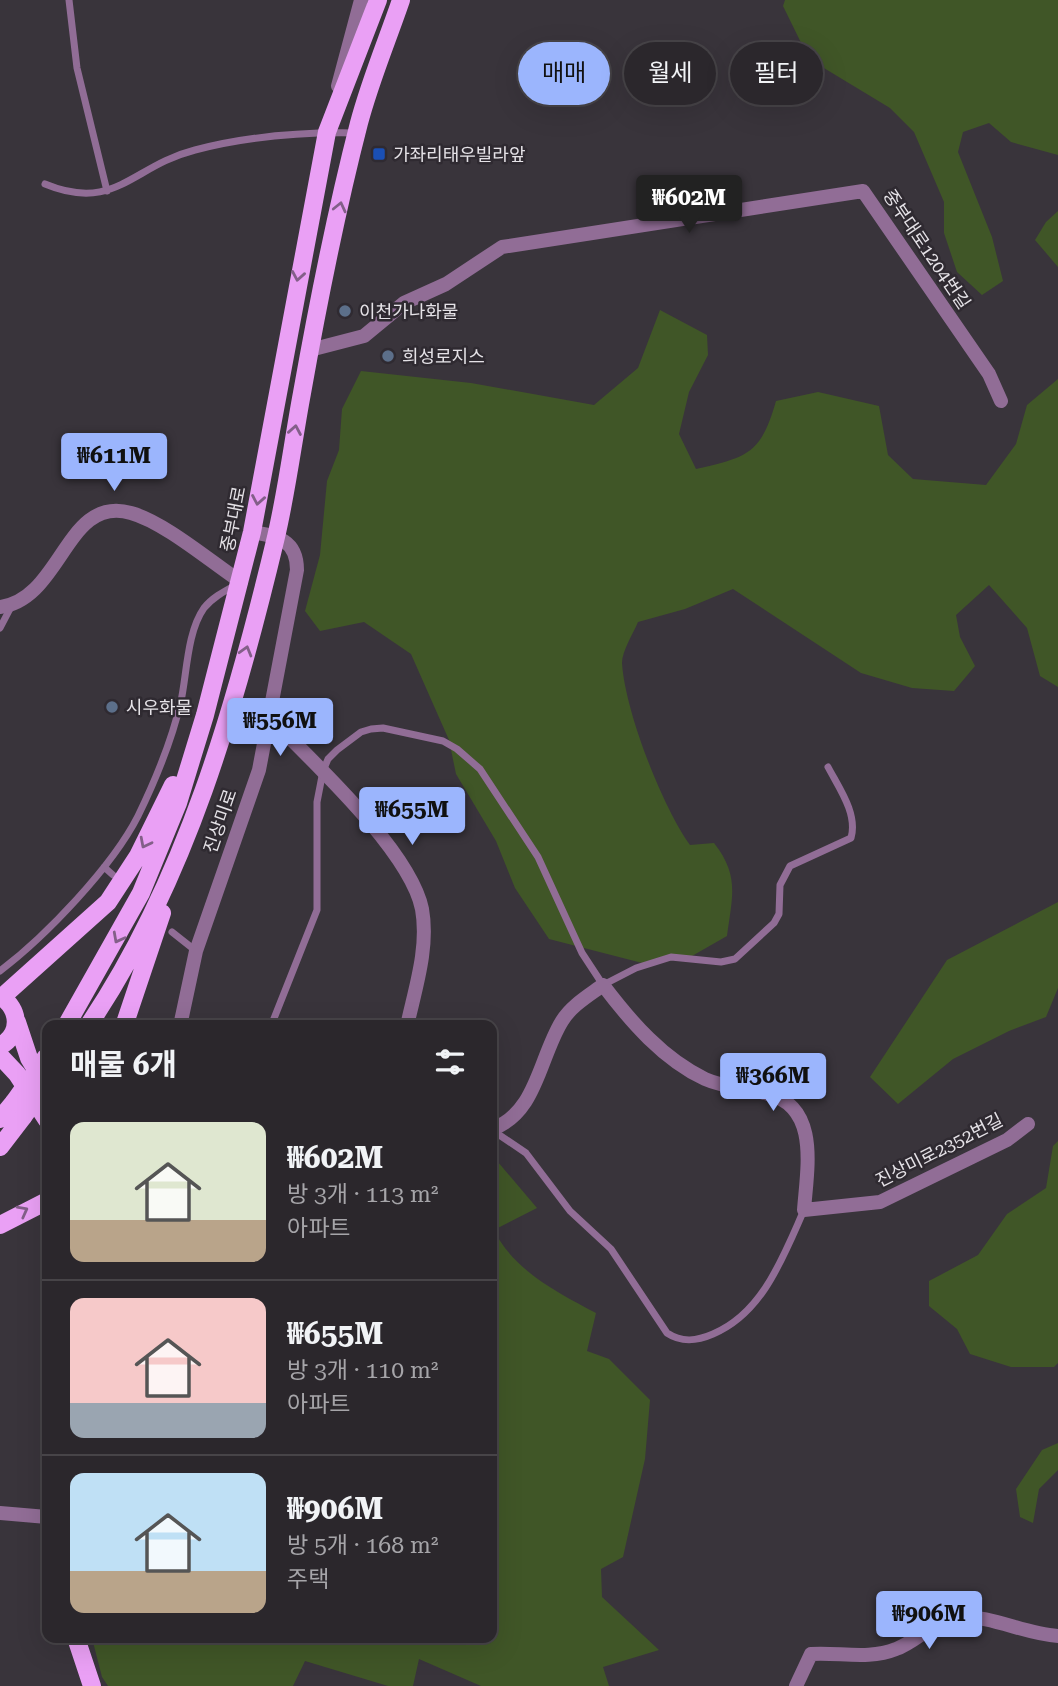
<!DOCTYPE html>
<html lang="ko">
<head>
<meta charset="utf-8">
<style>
  :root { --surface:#2b272c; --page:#373338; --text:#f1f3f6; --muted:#a6a5a9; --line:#474448; --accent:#9bb5fd }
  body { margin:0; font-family:"Roboto Serif","Noto Sans KR",serif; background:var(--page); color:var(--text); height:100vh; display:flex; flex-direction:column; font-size:26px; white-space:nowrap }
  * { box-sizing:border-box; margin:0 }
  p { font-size:23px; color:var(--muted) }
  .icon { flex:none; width:38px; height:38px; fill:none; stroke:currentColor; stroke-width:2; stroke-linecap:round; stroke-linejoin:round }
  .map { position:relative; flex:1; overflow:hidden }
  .panel { position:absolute; left:42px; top:1020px; width:455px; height:623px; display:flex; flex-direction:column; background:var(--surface); border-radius:14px; box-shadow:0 7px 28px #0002,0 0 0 2px var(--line) }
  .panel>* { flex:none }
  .banner { position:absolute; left:518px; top:42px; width:434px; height:63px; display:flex; gap:14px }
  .price { position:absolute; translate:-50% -60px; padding:0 16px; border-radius:7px; background:var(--accent); color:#111; font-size:23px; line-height:46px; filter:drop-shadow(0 2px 4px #0008) }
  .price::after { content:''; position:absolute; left:50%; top:42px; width:21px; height:16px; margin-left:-10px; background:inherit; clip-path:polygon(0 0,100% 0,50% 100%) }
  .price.active { background:#222; color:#fff }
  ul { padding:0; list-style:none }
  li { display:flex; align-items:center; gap:21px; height:175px; padding:0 28px }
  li+li { border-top:2px solid var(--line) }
  li span { display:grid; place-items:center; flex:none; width:196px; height:140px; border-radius:14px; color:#555 }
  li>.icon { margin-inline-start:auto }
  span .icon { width:84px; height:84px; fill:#fffc; stroke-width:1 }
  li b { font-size:30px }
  h2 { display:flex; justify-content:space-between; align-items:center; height:84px; padding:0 28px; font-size:30px }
  .chip { padding:0 24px; border-radius:32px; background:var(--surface); box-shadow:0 7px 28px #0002,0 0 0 2px var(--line); font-size:24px; line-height:63px }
  .chip.active { background:var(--accent); color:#111 }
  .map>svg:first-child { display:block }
  .green { fill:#405627 }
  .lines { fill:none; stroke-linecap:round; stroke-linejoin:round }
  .service { stroke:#916d96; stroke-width:7 }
  .minor { stroke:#916d96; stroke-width:14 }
  .tertiary { stroke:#916d96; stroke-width:14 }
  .primary { stroke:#eaa0f5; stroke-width:18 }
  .primary-bridge { stroke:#eaa0f5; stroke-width:18 }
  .oneway { stroke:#835f89 }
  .transit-dot { fill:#1a4fb4; stroke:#2f2a31; stroke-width:2.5 }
  .service-dot { fill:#5c6f8a; stroke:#2f2a31; stroke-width:2.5 }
  .labels { text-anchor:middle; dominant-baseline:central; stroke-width:5; stroke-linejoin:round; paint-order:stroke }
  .poi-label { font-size:18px; fill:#e5e2e7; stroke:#2f2a31; text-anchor:start }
  .street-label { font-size:18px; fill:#e5e2e7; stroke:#2f2a31 }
</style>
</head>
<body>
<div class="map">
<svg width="1058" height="1686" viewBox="0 0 1058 1686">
  <rect width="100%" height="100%" fill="#39343b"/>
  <!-- green -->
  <path class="green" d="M785,0H1058V155L1011,142L989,123L963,132L958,152L992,237L1003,281L982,295L957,272L944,233V202L914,132L890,108L809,59L783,6Z
    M1058,211V267L1035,240L1046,222Z
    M660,310L707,335L708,355L689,392L679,434L696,469C748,457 761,454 776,401L818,392L879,406L888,455L913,479L986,485L1016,444L1027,405L1058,379V687L1040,676L1027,628L989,585L956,615L960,637L975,666L954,691L912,688L861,673L733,589L685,609L638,622C633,634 622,651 622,663C625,711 662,806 690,845L714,843C740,876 732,897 727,936L692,956L650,965L549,939L515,888L496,841L456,774L449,740L411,654L364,622L320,631L305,611L320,555L327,481L339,450L342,409L361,371L471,383L594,405L638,368Z
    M1058,902V988L1046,1017L1009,1031L953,1059L898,1104L870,1077L947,960Z
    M1058,1141V1363L1054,1367H1011L970,1354L957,1329L929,1306V1281L978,1255L1007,1214L1046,1188L1053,1146Z
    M492,1155L537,1208L494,1230C513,1270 558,1293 596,1313L587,1351L609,1359L650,1400L645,1459L623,1557L601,1569L602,1597L659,1650L603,1667L609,1686H481L419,1659L413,1686H388L305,1661L293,1686H108L102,1677L92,1638H492Z
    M1058,1443V1470L1039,1489L1033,1523L1020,1517L1016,1489L1042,1450Z"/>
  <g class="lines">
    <!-- service -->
    <path class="service" d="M69,0L77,68L107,191
      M45,184C115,213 132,166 195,150C248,136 302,132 356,133
      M0,628L12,605
      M104,867L113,875
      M172,932L196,951
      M0,971C46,936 112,867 138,816C156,779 172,740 181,701C187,673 187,632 204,608C212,598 223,592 234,586
      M271,1026L317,910V802L323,771L328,759L337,750L361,732L371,729L383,728L443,741L457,749L480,769L538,857L582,953L603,985L636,968L671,957L721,962L735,959L774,923L779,914L780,885L790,866L851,838C858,814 839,788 828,767
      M492,1130L526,1153L570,1211L611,1249L667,1333C682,1343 697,1341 713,1334C763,1313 783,1257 804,1210"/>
    <!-- minor -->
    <path class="minor" d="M310,350L364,336L404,303L446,284L502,247L863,191L989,374L1001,401
      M0,607C62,599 66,494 131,513C164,522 211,562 241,582
      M270,718C314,763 410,851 422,909C429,948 415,989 407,1026
      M492,1129C537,1113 539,1058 562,1021C571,1006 588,996 603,985C631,1022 663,1059 705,1079C725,1088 748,1088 768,1094C820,1107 807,1169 804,1210L880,1202L1007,1140L1028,1124
      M0,1513L47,1517
      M796,1686L811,1654C839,1652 869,1660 896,1649C916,1642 937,1618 958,1617C992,1615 1024,1634 1058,1636"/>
    <!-- tertiary -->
    <path class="tertiary" d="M338,86L361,0
      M180,1026L196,951L259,770L297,570C297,540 278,536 252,532"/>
    <!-- primary -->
    <path class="primary" d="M0,996C20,1009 22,1034 0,1046
      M2,997L108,902L138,856L173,785
      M17,1022L29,1058L43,1081
      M66,1026L141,893L178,803L205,715L252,532L327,132L378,0
      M88,1026C186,881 236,705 276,537C287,490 293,441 302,393C318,303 336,212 359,123C370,81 387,41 401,0
      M124,1026L162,913
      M0,1056L17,1074L47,1120
      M0,1119L14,1102
      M0,1147L23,1117
      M0,1225L47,1201
      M76,1638L92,1686"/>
    <!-- primary-bridge -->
    <path class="primary-bridge" d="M14,1102L46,1057
      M23,1117L47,1084"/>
  </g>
  <!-- one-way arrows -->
  <defs><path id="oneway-chevron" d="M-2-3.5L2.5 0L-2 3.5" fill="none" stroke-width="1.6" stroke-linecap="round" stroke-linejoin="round" transform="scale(1.75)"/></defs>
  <g class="oneway">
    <use href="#oneway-chevron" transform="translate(340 207) rotate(-77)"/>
    <use href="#oneway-chevron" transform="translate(298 276) rotate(100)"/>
    <use href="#oneway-chevron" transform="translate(295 430) rotate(-80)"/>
    <use href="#oneway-chevron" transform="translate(258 500) rotate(100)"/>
    <use href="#oneway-chevron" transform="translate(246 651) rotate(-74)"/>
    <use href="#oneway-chevron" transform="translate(145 843) rotate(117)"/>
    <use href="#oneway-chevron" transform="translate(118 938) rotate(118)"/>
    <use href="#oneway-chevron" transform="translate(23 1211) rotate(-28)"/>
  </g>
  <!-- markers -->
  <rect class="transit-dot" x="372" y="147" width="14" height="14" rx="3.5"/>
  <g class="service-dot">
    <circle cx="345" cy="311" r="7"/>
    <circle cx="388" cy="356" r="7"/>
    <circle cx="112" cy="707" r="7"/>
  </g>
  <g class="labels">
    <!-- poi labels -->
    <g class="poi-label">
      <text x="393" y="154">가좌리태우빌라앞</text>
      <text x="359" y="311">이천가나화물</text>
      <text x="402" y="356">희성로지스</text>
      <text x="126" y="707">시우화물</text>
    </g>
    <!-- street labels -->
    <g class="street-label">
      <text transform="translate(927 249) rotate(56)">중부대로1204번길</text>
      <text transform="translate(233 519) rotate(-79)">중부대로</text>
      <text transform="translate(220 821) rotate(-71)">진상미로</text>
      <text transform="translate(939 1150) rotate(-27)">진상미로2352번길</text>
    </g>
  </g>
</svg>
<b class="price active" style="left:689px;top:235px">₩602M</b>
<b class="price" style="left:114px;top:493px">₩611M</b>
<b class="price" style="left:280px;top:758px">₩556M</b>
<b class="price" style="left:412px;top:847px">₩655M</b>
<b class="price" style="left:773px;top:1113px">₩366M</b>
<b class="price" style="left:929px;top:1651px">₩906M</b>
<div class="banner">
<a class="chip active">매매</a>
<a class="chip">월세</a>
<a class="chip">필터</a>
</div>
<section class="panel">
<h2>매물 6개<svg class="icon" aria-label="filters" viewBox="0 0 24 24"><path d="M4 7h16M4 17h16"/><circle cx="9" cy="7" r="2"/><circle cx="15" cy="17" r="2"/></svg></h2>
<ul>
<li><span style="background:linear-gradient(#dfe7d0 70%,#b9a48a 0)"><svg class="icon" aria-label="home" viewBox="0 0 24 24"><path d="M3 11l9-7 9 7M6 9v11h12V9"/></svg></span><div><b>₩602M</b><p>방 3개 · 113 m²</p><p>아파트</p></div></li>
<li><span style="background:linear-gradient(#f6c9c9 75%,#9aa5b1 0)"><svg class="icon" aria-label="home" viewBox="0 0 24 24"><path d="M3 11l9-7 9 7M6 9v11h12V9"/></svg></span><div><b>₩655M</b><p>방 3개 · 110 m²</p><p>아파트</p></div></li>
<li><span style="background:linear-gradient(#bfe0f5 70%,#b9a48a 0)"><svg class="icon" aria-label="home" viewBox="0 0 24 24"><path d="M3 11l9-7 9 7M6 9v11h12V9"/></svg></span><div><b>₩906M</b><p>방 5개 · 168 m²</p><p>주택</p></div></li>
</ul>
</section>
</div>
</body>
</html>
